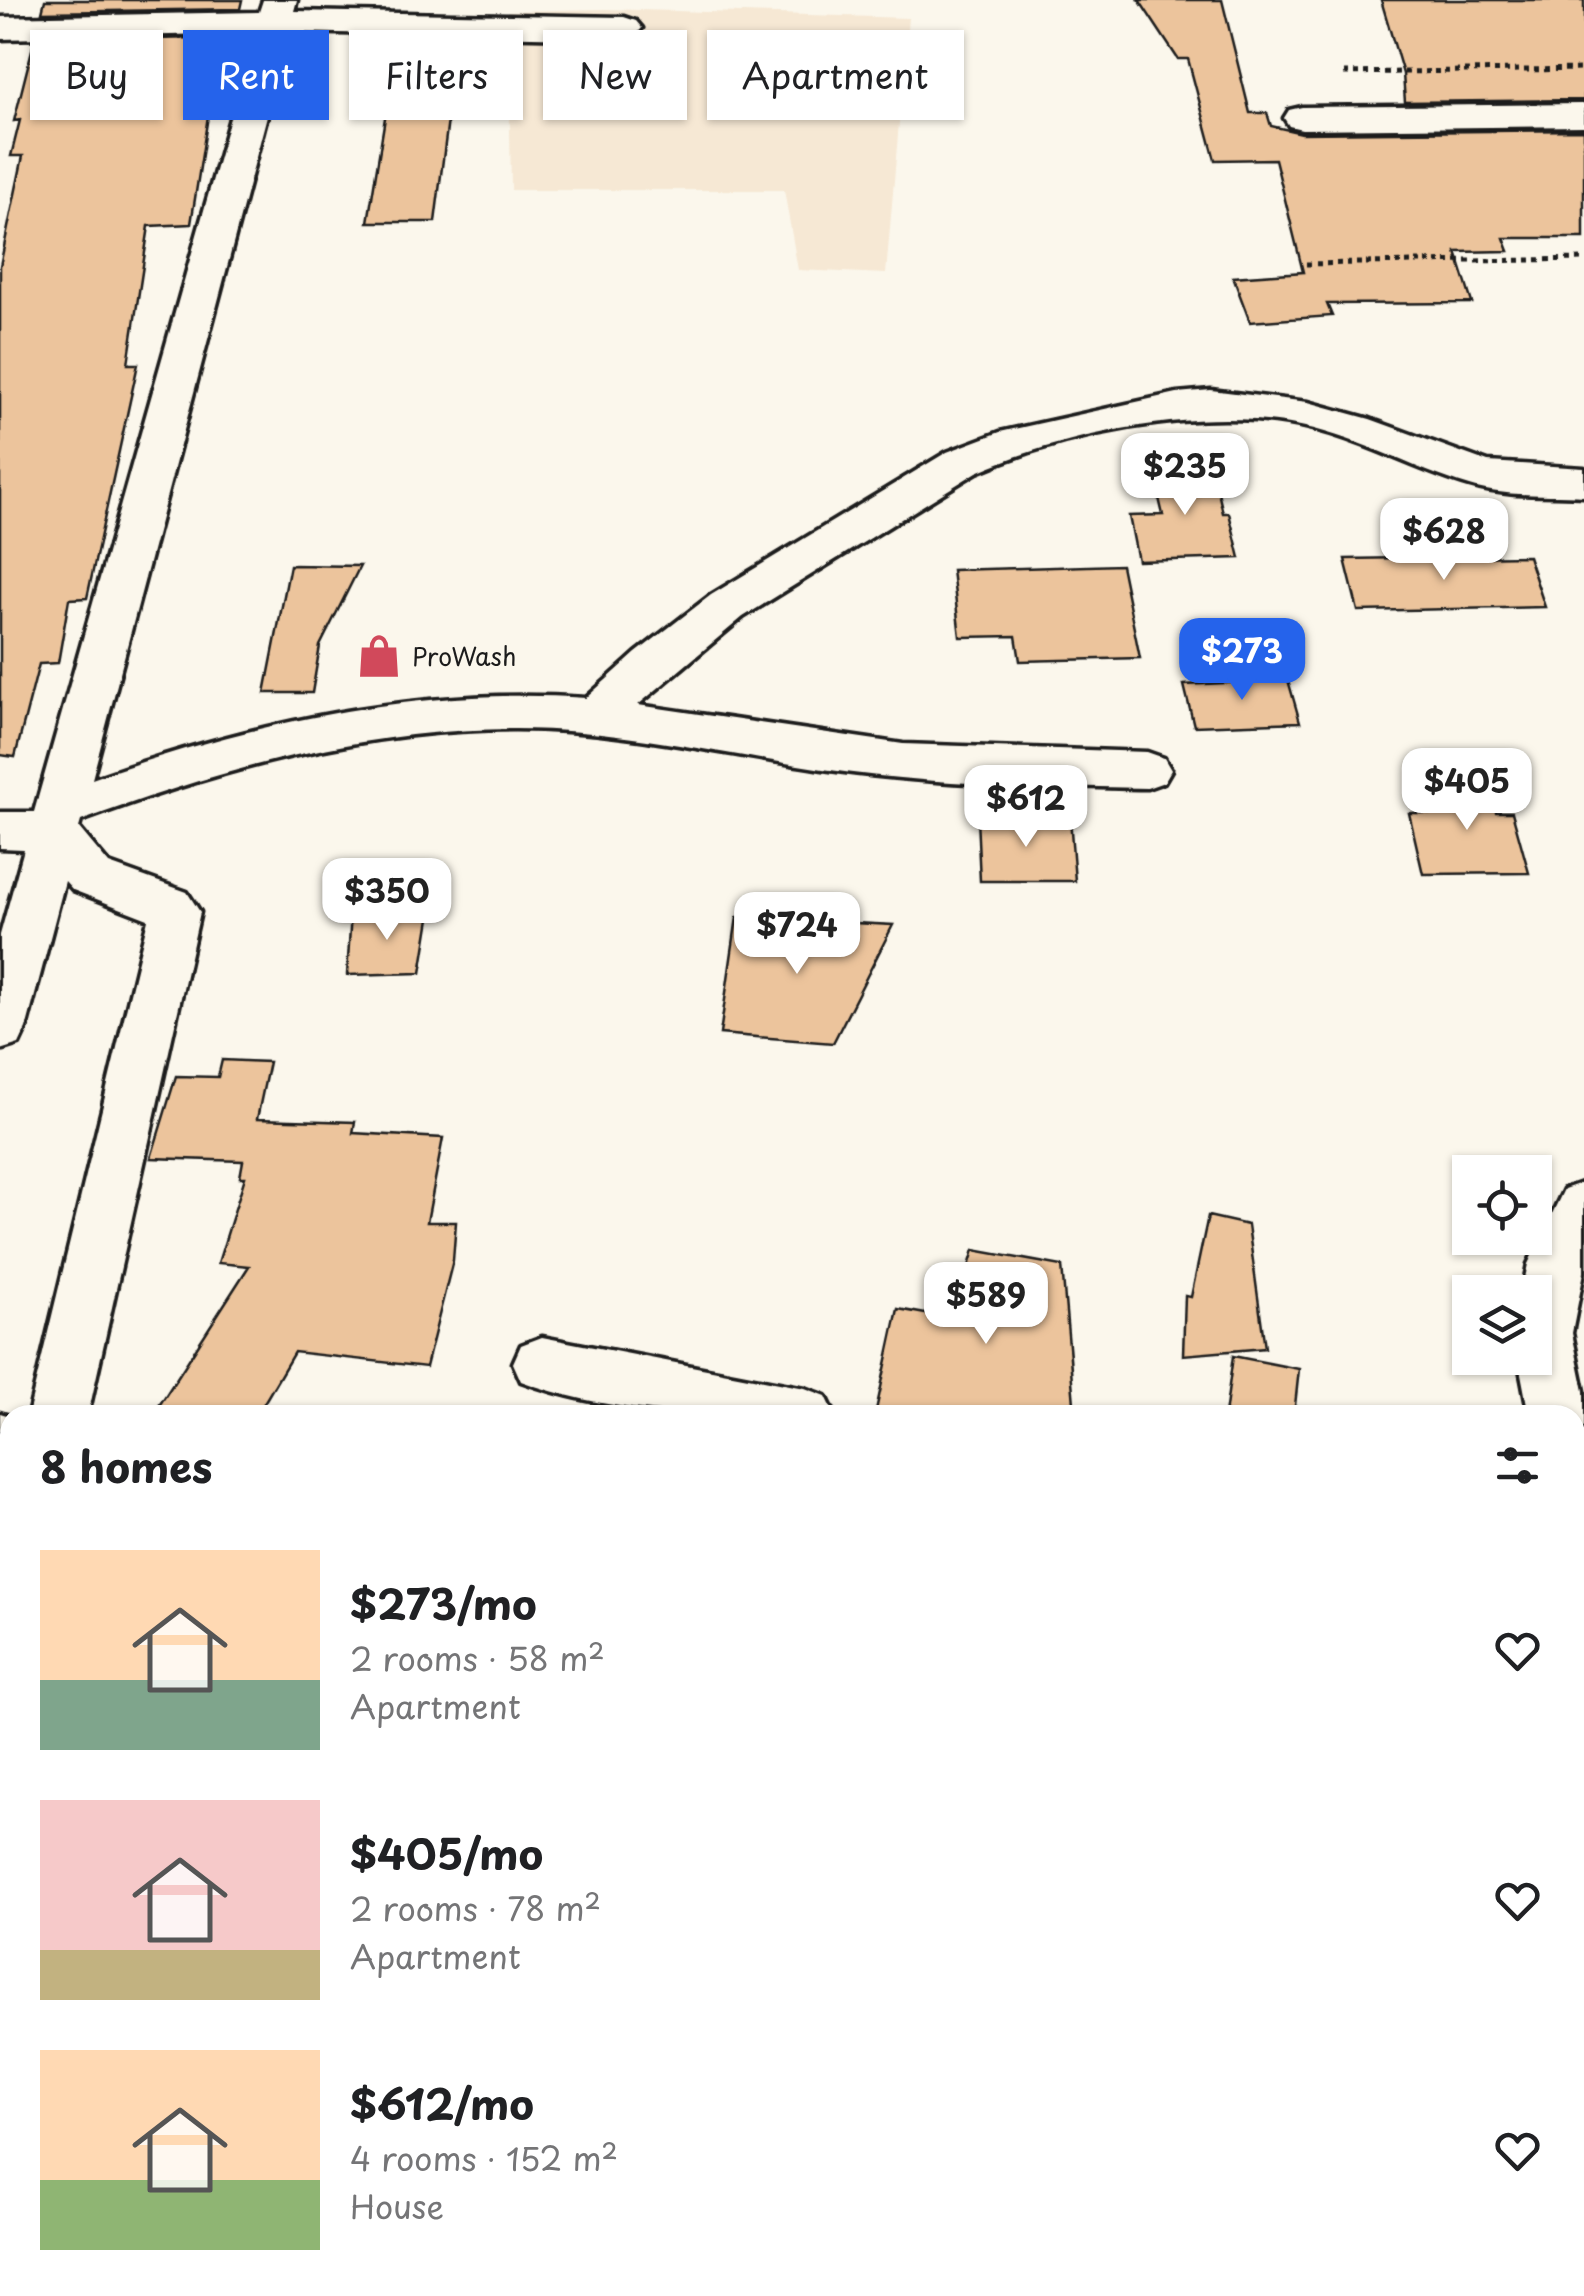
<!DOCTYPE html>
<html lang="en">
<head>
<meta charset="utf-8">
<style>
  :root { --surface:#fff; --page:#f6f6f6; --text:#202124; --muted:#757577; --accent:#2563eb }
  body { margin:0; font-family:"Playpen Sans",sans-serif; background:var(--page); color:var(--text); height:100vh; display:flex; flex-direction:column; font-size:38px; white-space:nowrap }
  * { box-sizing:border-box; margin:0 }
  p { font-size:32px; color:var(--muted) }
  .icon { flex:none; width:55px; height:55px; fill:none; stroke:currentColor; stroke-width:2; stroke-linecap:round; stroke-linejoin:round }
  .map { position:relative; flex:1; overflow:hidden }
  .panel { position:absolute; left:0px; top:1405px; width:1585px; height:892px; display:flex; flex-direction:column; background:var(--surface); border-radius:30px 30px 0 0; box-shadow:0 2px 8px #0004 }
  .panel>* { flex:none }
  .top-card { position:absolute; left:30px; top:30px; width:1000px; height:90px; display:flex; gap:20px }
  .tools { position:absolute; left:1452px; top:1155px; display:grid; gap:20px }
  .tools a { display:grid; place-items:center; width:100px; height:100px; border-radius:0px; background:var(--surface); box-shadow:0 2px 8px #0004; font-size:50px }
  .price { position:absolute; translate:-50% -85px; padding:0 22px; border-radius:20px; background:#fff; color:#222; font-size:32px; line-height:65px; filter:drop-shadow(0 2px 5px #0008) }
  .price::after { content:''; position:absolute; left:50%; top:60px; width:30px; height:22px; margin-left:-15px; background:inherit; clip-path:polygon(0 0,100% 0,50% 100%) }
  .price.active { background:var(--accent); color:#fff }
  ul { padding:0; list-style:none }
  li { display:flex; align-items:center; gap:30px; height:250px; padding:0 40px }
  li span { display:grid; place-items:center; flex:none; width:280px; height:200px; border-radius:0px; color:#555 }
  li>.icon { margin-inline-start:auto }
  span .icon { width:120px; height:120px; fill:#fffc; stroke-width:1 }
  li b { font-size:42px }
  h2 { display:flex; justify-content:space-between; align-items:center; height:120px; padding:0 40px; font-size:42px }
  .pill { padding:0 35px; border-radius:0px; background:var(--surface); box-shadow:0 2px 8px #0004; font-size:35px; line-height:90px }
  .pill.active { background:var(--accent); color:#fff }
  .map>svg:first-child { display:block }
  .built { fill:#f6e8d4 }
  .building { fill:#ecc49c; stroke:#1c1c1c; stroke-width:2.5 }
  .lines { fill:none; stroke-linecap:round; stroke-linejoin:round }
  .minor-casing { stroke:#1c1c1c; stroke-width:7 }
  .path { stroke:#1c1c1c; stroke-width:5; stroke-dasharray:5 5; stroke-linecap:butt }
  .minor { fill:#fbf7ec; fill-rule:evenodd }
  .labels { text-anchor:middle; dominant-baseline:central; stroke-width:8; stroke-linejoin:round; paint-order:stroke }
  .poi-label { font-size:25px; fill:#1c1c1c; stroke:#fbf7ec; text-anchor:start }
</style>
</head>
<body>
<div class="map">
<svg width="1584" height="2296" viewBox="0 0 1584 2296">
  <rect width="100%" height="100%" fill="#fbf7ec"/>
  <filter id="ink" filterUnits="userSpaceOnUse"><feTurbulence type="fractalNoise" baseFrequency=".01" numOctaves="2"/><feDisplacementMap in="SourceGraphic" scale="20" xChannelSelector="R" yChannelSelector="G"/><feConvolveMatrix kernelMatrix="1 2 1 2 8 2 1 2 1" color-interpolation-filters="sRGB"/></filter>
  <g filter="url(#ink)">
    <!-- built -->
    <path class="built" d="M606,9L908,18L886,274L798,270L784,190H511L508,11Z"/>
    <!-- building -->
    <path class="building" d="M45,0H242L240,9L42,12Z
      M1139,0H1222L1250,113H1267L1271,126L1302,133L1584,130V238H1504L1509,251L1456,252L1472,303L1327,304L1332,316L1250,322L1233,277L1303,272L1275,159L1215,160L1188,59H1178Z
      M1381,0H1584V100L1405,102L1403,74Z
      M236,37L231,65H216L191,224L149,226L128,364H138L87,598L69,599L58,663L39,664L15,757L0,755V266L23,156H11L20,120L14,121L34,42Z
      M398,38L444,39L438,81H453L435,222H368Z
      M1211,462L1223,513H1229L1240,558L1138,561L1129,516L1163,515L1151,464Z
      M1528,556L1545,607L1358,611L1345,559Z
      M290,565L360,566L320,646L312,693H265Z
      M1121,565L1140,658L1020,661L1016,636L960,637L952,570Z
      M1288,680L1300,722L1194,726L1184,685Z
      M1431,782H1489L1496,812H1512L1529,873L1423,874L1409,813H1438Z
      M977,818H1070L1075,881H980Z
      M431,912L421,973L347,975L351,913Z
      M737,917L893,925L833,1043L720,1034Z
      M222,1060L269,1062L257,1119L355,1122L353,1133L443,1138L427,1222H456L453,1260L426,1367L294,1352L257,1415H153L249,1266L218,1263L245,1177H240L243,1161L151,1158L176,1076L218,1077Z
      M1208,1216L1248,1225L1265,1348L1183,1355L1185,1296L1191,1297Z
      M974,1250L1062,1266L1075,1415H875L898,1309L953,1319Z
      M1233,1356L1299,1369L1294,1415H1225Z"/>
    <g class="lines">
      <!-- minor casing -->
      <g class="minor-casing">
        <path id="minor" d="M263,0H297L294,11L624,17L636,21L642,28L636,35L624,39L289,32L92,779C251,723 417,686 586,698L636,653L711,595L947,452L1000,432L1177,393L1211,390L1308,402L1370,419L1488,462L1584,468V496C1548,494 1505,497 1470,486C1410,468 1353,434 1290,424C1193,408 1067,433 977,472L743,617L638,705L903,744L1147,752L1164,758L1171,770L1164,782L1147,788C1039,786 930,785 823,769C720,754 619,729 515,729C365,729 221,769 81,821L79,828L109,864L187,892L200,912L88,1415H28L148,919L73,890L65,881L26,1029L19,1044L0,1050V935L24,849L0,848V812H34L254,33L0,39V17L259,12Z
          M1584,104V126L1302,129L1289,126L1284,118L1289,110L1302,107Z
          M1584,1182V1272L1572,1333L1584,1391V1426L1575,1436V1415H1529L1518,1358H1535V1292H1522L1528,1264L1564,1189Z
          M542,1337L805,1388L826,1396L835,1415C729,1415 622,1419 521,1381L513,1363L521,1345Z
          M0,1413L10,1416V1475L0,1472Z
          M1575,1440L1584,1444V1527L1575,1524Z
          M1575,1557L1584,1561V1621L1575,1617Z
          M10,1597V1700L0,1704V1601Z
          M1575,2114L1584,2116V2188L1575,2186Z"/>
      </g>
      <!-- path -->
      <path class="path" d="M1344,73L1584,69
        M1306,264L1584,259"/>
      <!-- minor -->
      <use href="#minor" class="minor"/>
    </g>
  </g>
  <!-- icons -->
  <defs>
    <g id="shop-bare" transform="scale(3.45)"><path d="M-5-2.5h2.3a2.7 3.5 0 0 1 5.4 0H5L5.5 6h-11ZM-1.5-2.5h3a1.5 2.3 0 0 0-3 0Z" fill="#d1495b" stroke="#fbf7ec" stroke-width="2.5" paint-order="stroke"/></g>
  </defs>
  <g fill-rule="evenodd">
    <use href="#shop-bare" x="379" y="656"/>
  </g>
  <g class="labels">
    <!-- poi labels -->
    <g class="poi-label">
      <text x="412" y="656">ProWash</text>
    </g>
  </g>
</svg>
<div class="tools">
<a><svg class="icon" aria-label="locate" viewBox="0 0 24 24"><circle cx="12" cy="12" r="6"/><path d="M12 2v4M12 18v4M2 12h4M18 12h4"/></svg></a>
<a><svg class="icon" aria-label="layers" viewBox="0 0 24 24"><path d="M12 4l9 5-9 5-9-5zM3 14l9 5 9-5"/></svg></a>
</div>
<b class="price" style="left:1185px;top:518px">$235</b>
<b class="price" style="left:1444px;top:583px">$628</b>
<b class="price active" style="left:1242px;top:703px">$273</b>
<b class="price" style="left:1467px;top:833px">$405</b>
<b class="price" style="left:1026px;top:850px">$612</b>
<b class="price" style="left:387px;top:943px">$350</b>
<b class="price" style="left:797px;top:977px">$724</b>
<b class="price" style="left:986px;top:1347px">$589</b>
<div class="top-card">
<a class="pill">Buy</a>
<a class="pill active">Rent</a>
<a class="pill">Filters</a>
<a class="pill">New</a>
<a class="pill">Apartment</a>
</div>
<section class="panel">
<h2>8 homes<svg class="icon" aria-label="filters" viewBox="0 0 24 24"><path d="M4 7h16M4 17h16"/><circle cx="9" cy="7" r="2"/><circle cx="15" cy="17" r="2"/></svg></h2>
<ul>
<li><span style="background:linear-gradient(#ffd9b3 65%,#7fa58c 0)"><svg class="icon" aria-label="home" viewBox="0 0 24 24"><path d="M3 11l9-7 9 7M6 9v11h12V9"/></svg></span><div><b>$273/mo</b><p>2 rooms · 58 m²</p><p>Apartment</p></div><svg class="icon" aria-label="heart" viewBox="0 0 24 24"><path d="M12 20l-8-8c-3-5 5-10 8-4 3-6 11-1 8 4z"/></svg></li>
<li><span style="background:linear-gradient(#f6c9c9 75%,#c2b280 0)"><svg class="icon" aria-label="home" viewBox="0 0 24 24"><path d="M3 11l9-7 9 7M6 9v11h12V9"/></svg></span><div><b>$405/mo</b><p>2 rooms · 78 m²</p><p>Apartment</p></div><svg class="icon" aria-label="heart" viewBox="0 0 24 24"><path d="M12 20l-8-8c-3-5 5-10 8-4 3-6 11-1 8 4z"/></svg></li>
<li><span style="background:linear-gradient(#ffd9b3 65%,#8fb573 0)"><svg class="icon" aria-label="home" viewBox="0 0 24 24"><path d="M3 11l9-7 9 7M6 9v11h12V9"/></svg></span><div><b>$612/mo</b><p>4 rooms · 152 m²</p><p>House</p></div><svg class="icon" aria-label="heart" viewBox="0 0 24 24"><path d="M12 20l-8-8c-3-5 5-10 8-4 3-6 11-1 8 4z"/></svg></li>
</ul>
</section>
</div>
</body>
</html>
